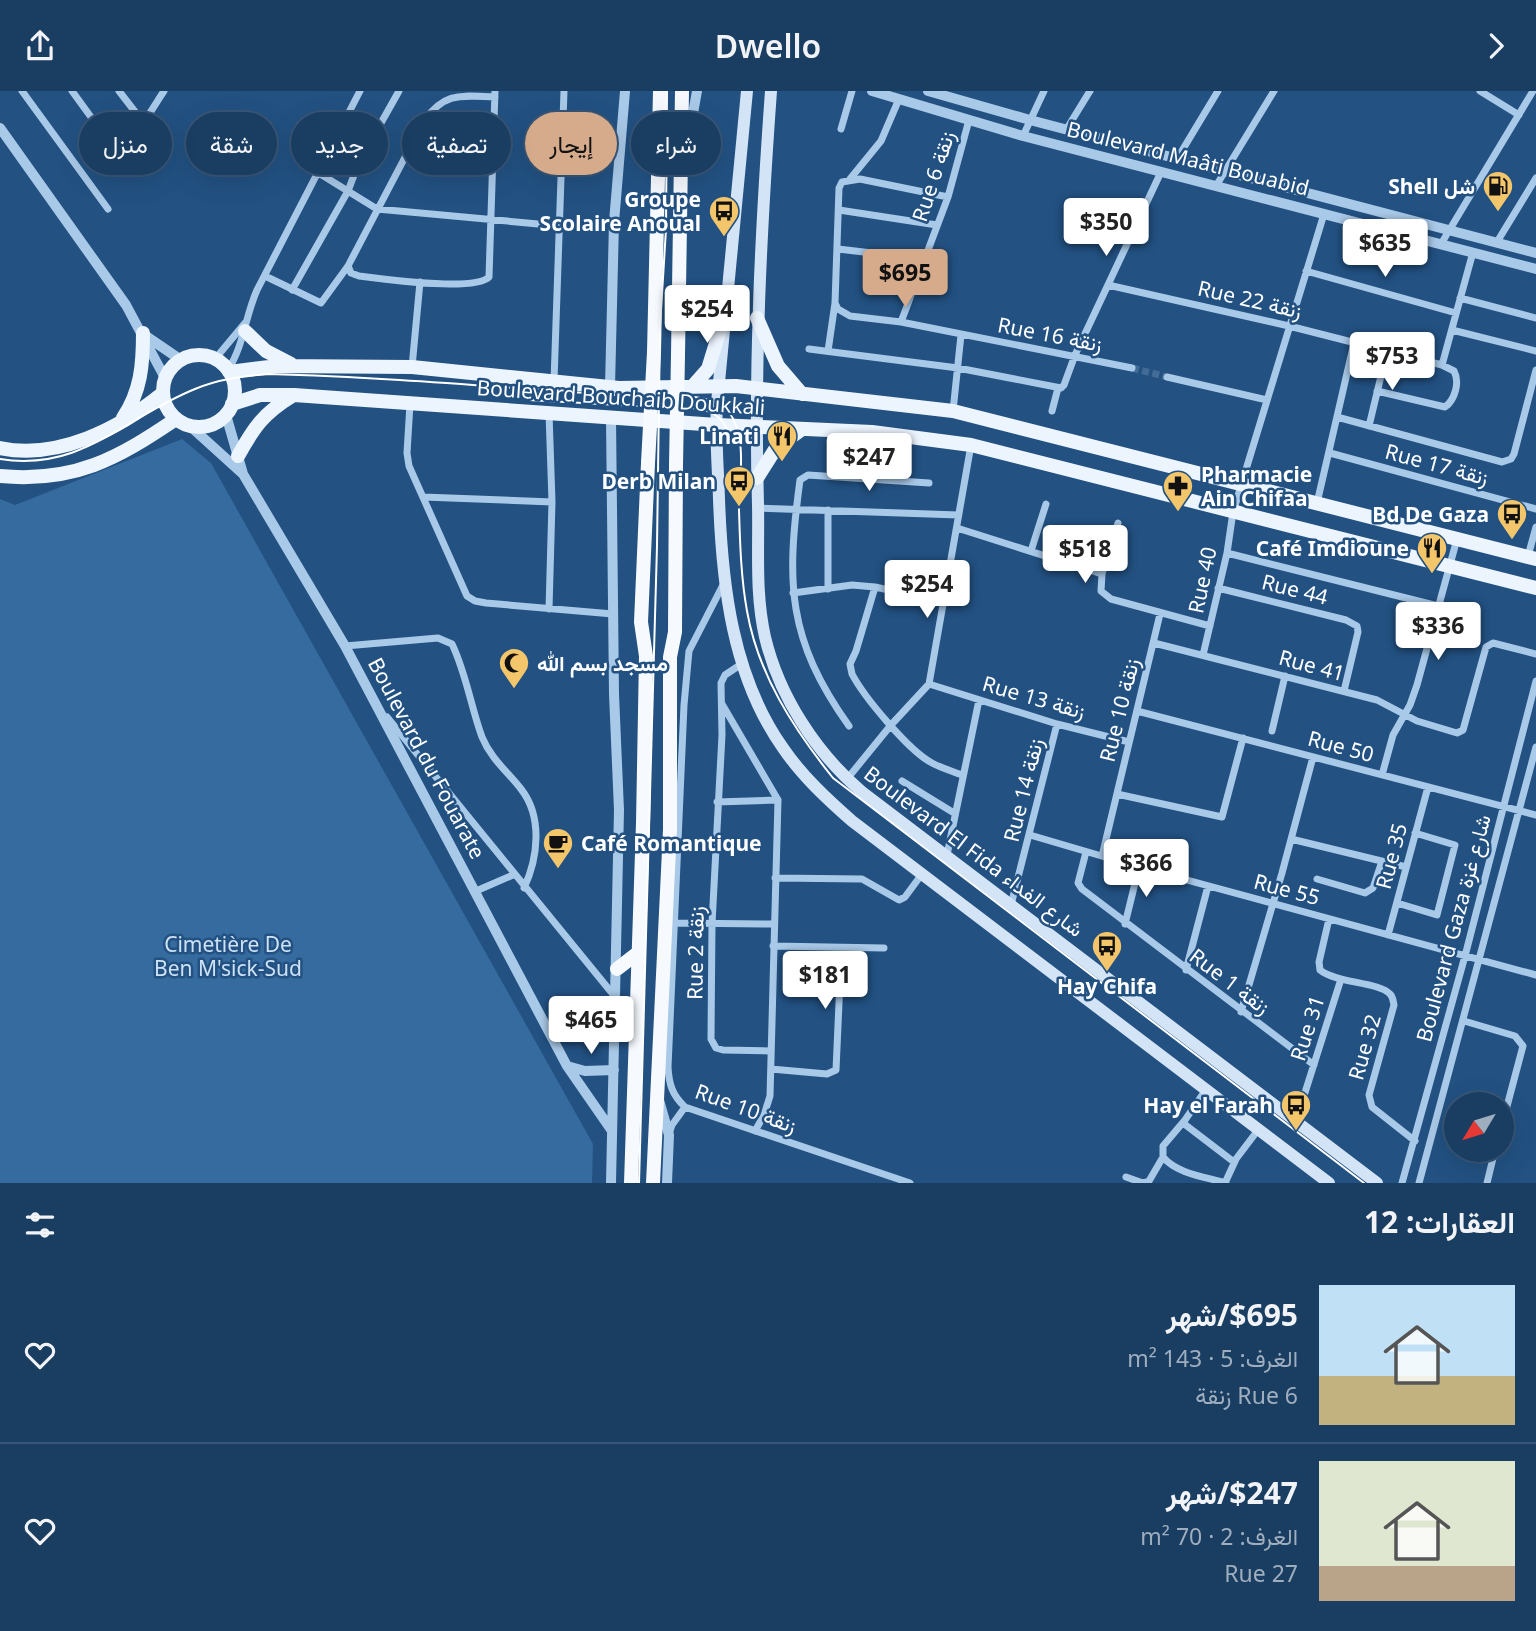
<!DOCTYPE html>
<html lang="ar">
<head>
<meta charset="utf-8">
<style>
  :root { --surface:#1a3d62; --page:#234468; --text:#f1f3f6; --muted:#9faebe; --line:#385677; --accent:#d6ab8b }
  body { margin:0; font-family:"Noto Sans",Vazirmatn,sans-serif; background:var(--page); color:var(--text); direction:rtl; height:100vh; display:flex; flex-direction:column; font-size:26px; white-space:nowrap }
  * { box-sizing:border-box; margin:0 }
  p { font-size:23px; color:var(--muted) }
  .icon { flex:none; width:38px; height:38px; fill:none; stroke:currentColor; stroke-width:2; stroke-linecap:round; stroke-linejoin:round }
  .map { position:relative; height:1092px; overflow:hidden; direction:ltr }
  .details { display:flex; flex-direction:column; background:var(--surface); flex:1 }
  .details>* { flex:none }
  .hud { position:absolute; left:21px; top:21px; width:700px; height:63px; direction:rtl; display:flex; gap:14px }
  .needle { width:46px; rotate:232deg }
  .buttons { position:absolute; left:1444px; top:1001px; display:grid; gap:14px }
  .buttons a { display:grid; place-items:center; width:70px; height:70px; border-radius:50%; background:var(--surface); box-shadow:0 7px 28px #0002,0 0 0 2px var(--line); font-size:35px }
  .price { position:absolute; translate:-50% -60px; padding:0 16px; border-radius:7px; background:#fff; color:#222; font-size:23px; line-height:46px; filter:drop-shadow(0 2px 4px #0008) }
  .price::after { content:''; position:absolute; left:50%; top:42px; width:21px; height:16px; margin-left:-10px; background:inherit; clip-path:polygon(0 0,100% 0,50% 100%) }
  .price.current { background:var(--accent); color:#111 }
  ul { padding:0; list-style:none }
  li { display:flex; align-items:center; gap:21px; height:175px; padding:0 21px }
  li+li { border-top:2px solid var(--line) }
  li span { display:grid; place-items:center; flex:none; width:196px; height:140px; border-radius:0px; color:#555 }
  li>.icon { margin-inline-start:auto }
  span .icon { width:84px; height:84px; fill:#fffc; stroke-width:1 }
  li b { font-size:30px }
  h2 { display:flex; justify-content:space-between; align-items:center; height:84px; padding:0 21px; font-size:30px }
  .chip { padding:0 24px; border-radius:32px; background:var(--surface); box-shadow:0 7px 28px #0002,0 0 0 2px var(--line); font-size:24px; line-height:63px }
  .chip.current { background:var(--accent); color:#111 }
  header { display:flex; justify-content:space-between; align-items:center; height:91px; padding:0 21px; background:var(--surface); font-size:32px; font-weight:600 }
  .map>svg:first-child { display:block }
  .green { fill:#366ba0 }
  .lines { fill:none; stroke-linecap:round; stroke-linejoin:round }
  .minor-tunnel { stroke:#436b95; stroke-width:7; stroke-dasharray:7 3.5; stroke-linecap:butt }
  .minor { stroke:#a9c9e8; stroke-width:7 }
  .tertiary { stroke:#a9c9e8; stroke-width:10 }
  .secondary { stroke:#d4e4f7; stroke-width:12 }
  .primary { stroke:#ecf4fe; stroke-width:14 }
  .trunk { stroke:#f6fafe; stroke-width:14 }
  .tram { stroke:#fff; stroke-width:2 }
  .trunk-bridge { stroke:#f6fafe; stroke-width:14 }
  .labels { text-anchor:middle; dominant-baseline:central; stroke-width:5; stroke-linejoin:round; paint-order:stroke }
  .street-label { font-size:21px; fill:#fff; stroke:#225182 }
  .poi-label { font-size:21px; font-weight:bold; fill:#fff; stroke:#225182; text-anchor:end }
  .park-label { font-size:21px; fill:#cde2f6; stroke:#225182 }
</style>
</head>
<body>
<header><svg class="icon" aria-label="forward" viewBox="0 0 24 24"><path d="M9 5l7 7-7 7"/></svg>Dwello<svg class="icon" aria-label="share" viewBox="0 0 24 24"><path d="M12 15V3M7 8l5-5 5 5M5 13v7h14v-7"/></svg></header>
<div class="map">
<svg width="1536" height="1092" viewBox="0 0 1536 1092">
  <rect width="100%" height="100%" fill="#225182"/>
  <!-- green -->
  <path class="green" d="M182,348L211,372L593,1053L592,1092H0V408L15,414Z"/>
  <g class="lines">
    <!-- minor-tunnel -->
    <path class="minor-tunnel" d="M1132,277L1167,286"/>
    <!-- minor -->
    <path class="minor" d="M22,0L108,118
      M72,0L107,48C111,51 116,54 122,52C136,48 155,13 164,0
      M119,0L143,31
      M1480,0L1519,24
      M841,38L852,0
      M1066,39L1090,0
      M1023,45L1044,0
      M1177,68L1218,0
      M317,81L377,118L560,135
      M850,88L881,50L899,8
      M1216,95L1274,0
      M839,119L937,134
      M1497,151L1536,87
      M1441,153L1533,0
      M838,158L923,168
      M348,175L351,182L359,185C383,188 474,201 489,186L495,0
      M1306,180L1456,222
      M265,185L321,212L348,175L424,30C445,0 462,5 495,6
      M1108,194L1289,235L1442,274L1454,280C1460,291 1455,309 1445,316L1377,300
      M292,199L348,100L359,71L399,0
      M1460,207L1536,227
      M835,212L838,218L850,225L901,231L1132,277
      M901,231L948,106L969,29
      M1452,239L1536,260
      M809,258L958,277L1061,297L1064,294L1075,264L1161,81
      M828,260L835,212L839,97L842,91L860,88L948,106
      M215,268L245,232
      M1442,274L1473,161
      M412,276L420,191
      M228,279C244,254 245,226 257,199L360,0
      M1167,286L1267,309
      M554,290L564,0
      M410,313L407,362L409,375L467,505L475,510L486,512L613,523
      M953,320L961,244
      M1052,320L1058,297
      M1337,326L1502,371L1511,368L1514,363L1536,279
      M1369,335L1387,260
      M1330,362L1536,418
      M423,406L552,411L549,322
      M1317,412L1354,252
      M758,417L958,424
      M957,437L1102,483L1101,500L1111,508L1210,535
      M1031,460L1046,413
      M1227,462L1438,515
      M1528,465L1536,436
      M1102,483L1118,432
      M724,492L689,560L684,614L668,976C669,993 672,1004 685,1016L910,1092
      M875,496L856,560L850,573L852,583C864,606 909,660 932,672C941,677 952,680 962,684
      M1218,497L1346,529L1357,535L1358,541L1344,600
      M828,498V419
      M793,502L852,494L875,496L944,511
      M549,518L552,411
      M1154,552L1377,609L1417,630L1457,642L1463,639L1486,556L1493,552L1536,563
      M345,555L438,547L452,553C466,582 471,616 482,646C491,668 507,680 521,698C543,726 538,767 524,797
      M1203,564L1227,462L1233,421L1324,123
      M743,572L725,584L721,592L722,644L712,833L711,948L716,957L723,959L771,960
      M929,593L1057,633L1129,651
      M722,613L778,709
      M1137,620L1536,724
      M387,626L616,907
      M849,635C787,548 786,492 800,389L808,384L929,392
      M1272,640L1285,585
      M1382,684L1393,644L1410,614L1417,594L1457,448
      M847,688L891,634L929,593L971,354
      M902,690L954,722
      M1117,703L1222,726L1243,647
      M717,711L778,709L770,1005L764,1024L755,1040
      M1030,744L1139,776L1536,884
      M1291,748L1406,776
      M1086,761L1078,792L1082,798L1314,974
      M947,764L979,609
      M1102,765L1160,523
      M775,787L862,788L899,809L905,806L922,783
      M1317,788L1365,802L1373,797L1382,770
      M476,800L513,784
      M1397,812L1437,824L1455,754L1415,742
      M1011,814L1057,633
      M1329,828L1319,871L1320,879C1336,892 1379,891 1390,903C1393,906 1393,909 1394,914L1369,1004L1372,1016L1415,1050
      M674,832L774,833
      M1125,833L1139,776
      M1388,844L1428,696
      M773,855L884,857
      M1186,879L1208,795
      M1241,921L1282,782L1313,666
      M1464,930L1515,945L1523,955L1502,1034
      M771,978L827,983L836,979L841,867L838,859L833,857
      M1296,1030L1341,888
      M1183,1032L1234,1071
      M669,1043L672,1034L685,1016
      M1163,1066C1177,1083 1206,1086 1226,1092
      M1126,1086L1143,1092L1149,1090L1163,1066V1055L1185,1029L1205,1000
      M1225,1092L1236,1068L1258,1039
      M1402,1092L1465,865L1536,590
      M1419,1092L1536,656
      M1487,1092L1495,1059"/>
    <!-- tertiary -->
    <path class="tertiary" d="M872,0L1023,45L1536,178
      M928,0L1030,29L1536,162
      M0,37L126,214L165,287
      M686,62L697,0
      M143,243L181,269
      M610,296L614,131L625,0
      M226,324L243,383L345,555L567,975L612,1040
      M611,327L614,603L619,719L611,1092
      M190,335L243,383
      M567,975L585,980L614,979
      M659,1009L669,1044L667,1092"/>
    <!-- secondary -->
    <path class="secondary" d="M747,0L717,312C715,344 718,376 719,408C722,493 732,585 783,657C802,685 827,708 852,730L1329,1092
      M771,0C761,138 754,275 758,414C759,458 755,502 765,546C779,605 816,662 862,701L1377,1092"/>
    <!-- primary -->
    <path class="primary" d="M757,227L778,275L802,303
      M245,240L266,260L291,273
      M163 300a36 36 0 1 1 72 0a36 36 0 1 1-72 0Z
      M229,281L277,275L412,276L619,297L736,295L953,320L1536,468
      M693,295L708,278L727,216
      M232,313L260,304H294L717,334L872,341L971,354L1536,497
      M123,327C141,300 143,274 143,242
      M0,357C58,369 119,338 163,302
      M238,365C254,336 264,322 292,305
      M0,385C74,392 117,368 176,328
      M757,387L776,357L802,338"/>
    <!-- trunk -->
    <path class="trunk" d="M654,261L660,0
      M678,264L682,0
      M617,878L639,861
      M631,1092L643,732L646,565L641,531L648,372
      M653,1092L670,738V566L675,541L676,374"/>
    <!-- tram -->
    <path class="tram" d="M529,309L637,315
      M689,317C707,317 721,323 728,340
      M0,368C82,381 125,326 195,298C219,288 243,285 269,283C388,286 508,297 627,305C654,307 711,298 729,321C748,347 739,390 739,419C740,452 741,487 747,520C758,583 793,637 833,687L1364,1092
      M639,1092L657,455L660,236L666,138L667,0"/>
    <!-- trunk-bridge -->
    <path class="trunk-bridge" d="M648,372L654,261
      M676,374L678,264"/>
  </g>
  <!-- icons -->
  <defs>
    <g id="fuel-pin" transform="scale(1.575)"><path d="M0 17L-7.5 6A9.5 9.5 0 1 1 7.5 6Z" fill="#f4c66b" stroke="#225182"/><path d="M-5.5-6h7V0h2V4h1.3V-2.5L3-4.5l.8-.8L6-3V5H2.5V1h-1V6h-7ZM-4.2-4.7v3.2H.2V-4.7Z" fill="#111"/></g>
    <g id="bus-pin" transform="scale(1.575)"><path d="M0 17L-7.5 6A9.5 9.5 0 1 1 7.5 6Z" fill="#f4c66b" stroke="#225182"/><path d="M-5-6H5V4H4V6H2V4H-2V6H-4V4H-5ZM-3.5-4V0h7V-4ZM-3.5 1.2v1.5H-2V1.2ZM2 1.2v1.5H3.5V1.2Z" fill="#111"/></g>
    <g id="restaurant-pin" transform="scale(1.575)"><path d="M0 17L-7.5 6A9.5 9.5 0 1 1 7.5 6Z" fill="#f4c66b" stroke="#225182"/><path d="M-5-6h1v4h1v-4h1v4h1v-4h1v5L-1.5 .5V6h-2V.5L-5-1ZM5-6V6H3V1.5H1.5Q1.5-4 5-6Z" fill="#111"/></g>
    <g id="pharmacy-pin" transform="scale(1.575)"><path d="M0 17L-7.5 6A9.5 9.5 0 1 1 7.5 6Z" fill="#f4c66b" stroke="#225182"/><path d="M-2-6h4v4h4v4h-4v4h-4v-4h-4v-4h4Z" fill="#111"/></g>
    <g id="mosque-pin" transform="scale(1.575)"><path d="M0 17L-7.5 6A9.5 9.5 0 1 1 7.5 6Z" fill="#f4c66b" stroke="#225182"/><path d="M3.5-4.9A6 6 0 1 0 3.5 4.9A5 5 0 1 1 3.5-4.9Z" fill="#111"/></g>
    <g id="cafe-pin" transform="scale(1.575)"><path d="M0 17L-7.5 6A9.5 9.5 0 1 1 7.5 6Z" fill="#f4c66b" stroke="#225182"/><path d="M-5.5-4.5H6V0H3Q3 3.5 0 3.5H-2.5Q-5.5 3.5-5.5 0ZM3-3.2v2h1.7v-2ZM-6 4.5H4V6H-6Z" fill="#111"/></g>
  </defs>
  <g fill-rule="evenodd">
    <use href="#fuel-pin" x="1498" y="95"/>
    <use href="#bus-pin" x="724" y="120"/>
    <use href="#restaurant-pin" x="782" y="345"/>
    <use href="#bus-pin" x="739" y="390"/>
    <use href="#pharmacy-pin" x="1178" y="395"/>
    <use href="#bus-pin" x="1512" y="423"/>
    <use href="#restaurant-pin" x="1432" y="457"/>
    <use href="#mosque-pin" x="514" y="572"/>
    <use href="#cafe-pin" x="558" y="752"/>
    <use href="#bus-pin" x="1107" y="855"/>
    <use href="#bus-pin" x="1296" y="1014"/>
  </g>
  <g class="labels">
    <!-- street labels -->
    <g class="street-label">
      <text transform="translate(1188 67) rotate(14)">Boulevard Maâti Bouabid</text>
      <text transform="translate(933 85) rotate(-72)">Rue 6 زنقة</text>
      <text transform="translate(1250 208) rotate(13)">Rue 22 زنقة</text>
      <text transform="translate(1050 243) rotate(11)">Rue 16 زنقة</text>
      <text transform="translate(621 306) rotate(4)">Boulevard Bouchaib Doukkali</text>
      <text transform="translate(1437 373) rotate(15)">Rue 17 زنقة</text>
      <text transform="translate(1202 489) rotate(-78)">Rue 40</text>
      <text transform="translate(1295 498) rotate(14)">Rue 44</text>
      <text transform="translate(1312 574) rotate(15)">Rue 41</text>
      <text transform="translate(1034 606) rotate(16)">Rue 13 زنقة</text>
      <text transform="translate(1119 619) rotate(-76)">Rue 10 زنقة</text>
      <text transform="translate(1341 655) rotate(15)">Rue 50</text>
      <text transform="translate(427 667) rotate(62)">Boulevard du Fouarate</text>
      <text transform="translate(1023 699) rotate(-76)">Rue 14 زنقة</text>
      <text transform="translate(974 760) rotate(37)">Boulevard El Fida شارع الفداء</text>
      <text transform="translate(1391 765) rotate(-75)">Rue 35</text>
      <text transform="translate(1287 798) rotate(15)">Rue 55</text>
      <text transform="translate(1453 837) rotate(-75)">Boulevard Gaza شارع غزة</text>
      <text transform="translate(695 862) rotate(-89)">Rue 2 زنقة</text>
      <text transform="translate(1230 890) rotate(37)">Rue 1 زنقة</text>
      <text transform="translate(1307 937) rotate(-72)">Rue 31</text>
      <text transform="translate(1364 956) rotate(-74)">Rue 32</text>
      <text transform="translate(746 1017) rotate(20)">Rue 10 زنقة</text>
    </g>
    <!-- poi labels -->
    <g class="poi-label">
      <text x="1475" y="95">Shell شل</text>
      <text x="701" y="108">Groupe<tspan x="701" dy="24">Scolaire Anoual</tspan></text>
      <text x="759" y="345">Linati</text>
      <text x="1201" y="383" text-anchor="start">Pharmacie<tspan x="1201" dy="24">Ain Chifaa</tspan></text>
      <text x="716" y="390">Derb Milan</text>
      <text x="1489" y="423">Bd De Gaza</text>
      <text x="1409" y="457">Café Imdioune</text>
      <text x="537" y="572" text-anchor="start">مسجد بسم الله</text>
      <text x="581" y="752" text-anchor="start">Café Romantique</text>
      <text x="1107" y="895" text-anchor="middle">Hay Chifa</text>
      <text x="1273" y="1014">Hay el Farah</text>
    </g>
    <!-- park labels -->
    <g class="park-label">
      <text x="228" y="853">Cimetière De<tspan x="228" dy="24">Ben M'sick-Sud</tspan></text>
    </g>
  </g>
</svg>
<div class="buttons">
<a><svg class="needle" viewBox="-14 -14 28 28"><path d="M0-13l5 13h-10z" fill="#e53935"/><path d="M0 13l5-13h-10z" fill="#9faebe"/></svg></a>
</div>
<b class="price" style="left:1106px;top:167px">$350</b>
<b class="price" style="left:1385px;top:188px">$635</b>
<b class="price current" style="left:905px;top:218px">$695</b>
<b class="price" style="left:707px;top:254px">$254</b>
<b class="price" style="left:1392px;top:301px">$753</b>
<b class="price" style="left:869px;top:402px">$247</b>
<b class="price" style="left:1085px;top:494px">$518</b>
<b class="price" style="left:927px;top:529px">$254</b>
<b class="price" style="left:1438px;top:571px">$336</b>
<b class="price" style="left:1146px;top:808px">$366</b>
<b class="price" style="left:825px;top:920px">$181</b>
<b class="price" style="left:591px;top:965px">$465</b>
<div class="hud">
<a class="chip">شراء</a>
<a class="chip current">إيجار</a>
<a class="chip">تصفية</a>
<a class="chip">جديد</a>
<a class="chip">شقة</a>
<a class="chip">منزل</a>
</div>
</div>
<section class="details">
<h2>العقارات: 12<svg class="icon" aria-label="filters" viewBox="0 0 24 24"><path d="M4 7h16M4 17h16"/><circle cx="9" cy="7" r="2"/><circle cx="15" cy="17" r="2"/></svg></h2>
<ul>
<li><span style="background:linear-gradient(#bfe0f5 65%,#c2b280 0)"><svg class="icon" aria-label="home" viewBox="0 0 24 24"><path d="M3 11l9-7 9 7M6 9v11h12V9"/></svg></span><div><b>$695/شهر</b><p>الغرف: 5 · 143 m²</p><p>Rue 6 زنقة</p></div><svg class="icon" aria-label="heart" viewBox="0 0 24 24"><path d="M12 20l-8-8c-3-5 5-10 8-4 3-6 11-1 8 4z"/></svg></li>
<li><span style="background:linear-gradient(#dfe7d0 75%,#b9a48a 0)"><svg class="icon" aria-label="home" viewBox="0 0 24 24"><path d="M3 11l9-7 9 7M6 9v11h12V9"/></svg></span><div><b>$247/شهر</b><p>الغرف: 2 · 70 m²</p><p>Rue 27</p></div><svg class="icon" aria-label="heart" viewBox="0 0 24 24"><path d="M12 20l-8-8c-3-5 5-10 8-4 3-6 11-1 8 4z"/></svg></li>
</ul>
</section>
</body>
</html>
